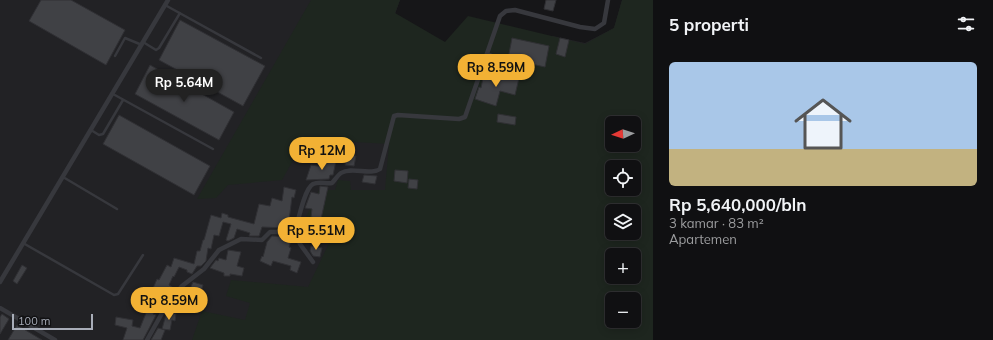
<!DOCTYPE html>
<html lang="id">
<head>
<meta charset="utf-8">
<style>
  :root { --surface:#101012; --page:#1e1e20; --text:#f1f3f6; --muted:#9c9d9f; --line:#303032; --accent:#f2b134 }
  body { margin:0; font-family:Mulish,sans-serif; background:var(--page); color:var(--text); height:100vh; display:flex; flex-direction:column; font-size:15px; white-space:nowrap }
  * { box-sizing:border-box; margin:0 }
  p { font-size:13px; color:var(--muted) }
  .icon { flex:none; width:22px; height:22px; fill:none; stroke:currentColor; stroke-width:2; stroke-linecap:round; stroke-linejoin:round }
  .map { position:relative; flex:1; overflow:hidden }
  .sheet { display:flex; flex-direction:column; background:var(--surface); width:340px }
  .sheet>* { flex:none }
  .needle { width:26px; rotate:266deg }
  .controls { position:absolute; left:605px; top:116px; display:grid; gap:8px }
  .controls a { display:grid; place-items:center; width:36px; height:36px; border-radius:6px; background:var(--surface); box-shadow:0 2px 10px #0003,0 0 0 1px var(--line); font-size:20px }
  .scale { position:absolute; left:12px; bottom:10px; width:81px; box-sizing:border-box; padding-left:4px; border:2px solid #a8adb8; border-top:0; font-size:11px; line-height:14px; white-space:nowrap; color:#a8adb8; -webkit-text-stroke:3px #111113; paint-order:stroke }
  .price { position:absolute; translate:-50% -34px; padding:0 9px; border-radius:14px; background:var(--accent); color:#111; font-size:13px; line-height:26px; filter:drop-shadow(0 1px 2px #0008) }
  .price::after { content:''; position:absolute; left:50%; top:24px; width:12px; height:9px; margin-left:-6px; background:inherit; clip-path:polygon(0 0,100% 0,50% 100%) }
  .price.active { background:#222; color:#fff }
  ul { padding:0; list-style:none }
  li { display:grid; align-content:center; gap:8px; height:212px; padding:0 16px }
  li span { display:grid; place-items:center; height:124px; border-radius:6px; color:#555 }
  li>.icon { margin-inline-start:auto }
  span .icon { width:72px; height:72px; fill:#fffc; stroke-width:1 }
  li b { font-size:17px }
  h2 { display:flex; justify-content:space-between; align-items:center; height:48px; padding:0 16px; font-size:17px }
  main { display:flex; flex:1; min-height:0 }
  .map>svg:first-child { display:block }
  .built { fill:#222225; fill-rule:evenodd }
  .green { fill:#1e261f; fill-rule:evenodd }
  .building { fill:#404145; stroke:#303034 }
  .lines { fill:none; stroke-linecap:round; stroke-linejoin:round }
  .service { stroke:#37383d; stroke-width:2.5 }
  .minor { stroke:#37383d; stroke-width:4.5 }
</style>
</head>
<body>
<main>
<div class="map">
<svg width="653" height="340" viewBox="0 0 653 340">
  <rect width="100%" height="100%" fill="#161618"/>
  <!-- built -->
  <path class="built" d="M0,0H400L373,77L553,36L585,43L614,28L622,0H653V340H0ZM612,123H634V145H612ZM612,167H634V189H612ZM612,211H634V233H612ZM612,255H634V277H612ZM612,299H634V321H612Z"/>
  <!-- green -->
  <path class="green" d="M311,0H400L395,13L445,42L468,16L585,44L614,28L622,0H653V340H192L202,311L245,320L250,303L226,296L231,280L308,287L331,239L300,230L319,190H335L338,180L350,181L351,190H385L389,144L305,139L282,180L228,185L216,198L197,199ZM612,123H634V145H612ZM612,167H634V189H612ZM612,211H634V233H612ZM612,255H634V277H612ZM612,299H634V321H612Z"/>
  <!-- building -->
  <path class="building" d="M41,0H71L125,30L106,65L29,21Z
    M546,0H556L553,11L544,9Z
    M180,20L265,66L243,106L159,60Z
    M512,38L549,46L545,67L508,59Z
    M560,38L569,40L565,57L556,54Z
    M150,65L234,112L219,140L135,94Z
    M484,73L494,75L495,73L519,78L515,95L500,91L496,106L475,99L479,87L481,88Z
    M498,114L516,117L515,125L497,122Z
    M119,115L210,166L194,195L103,144Z
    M341,151L346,152V154L356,156L354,166L345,165L346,161L339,160Z
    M326,159L336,161L333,175H330L329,179L306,180L311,165L324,167Z
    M395,170L408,171L407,183L394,181Z
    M364,175L377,176L375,184L362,182Z
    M409,179L418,180L417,189L408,188Z
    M320,186L328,187L321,219L311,217L312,209L305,208L311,192L319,194Z
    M284,187L296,190L294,198L292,197L288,228L262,227L259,236H249L250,233L237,229L234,238L228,241L226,240L231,224L223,222L219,236L214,235L211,249L208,248L206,261L201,266H197L192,274L187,272V270L179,267L174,277L173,276L169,285L175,289L170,294L168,293L162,306L157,304L153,314L156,315L143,340H123L127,328L115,325L116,317L133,320L132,326L140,328L148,308L145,307L157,279L159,280L167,265L171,267L174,258L194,264L197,251H200L203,240H204L211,215L221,218L222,213L228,215V217L254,224L259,204L270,206L272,198L282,201Z
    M272,236L292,237L289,247L291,248L288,258L301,262L297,273L290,270L291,266L273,261L271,266L260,261L262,256L263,257L267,242Z
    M311,246L322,248L320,257L313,256L310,251Z
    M228,250L241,252L237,266L244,268L242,276L230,274V276H224V273L210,268L216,260L218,261L219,258L226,260Z
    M22,265L27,268L17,284L13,281Z
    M193,282L203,285L201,292L197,291L196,302L187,300L186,309L178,308L179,303H182L184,291H189Z
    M167,311L176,314L175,321L172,320L170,330L162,329Z
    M2,314L9,319L0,334V317Z
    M17,325L42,340H8Z
    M158,328L165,330L161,340H151Z"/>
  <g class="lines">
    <!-- service -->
    <path class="service" d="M165,5L261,58
      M143,42L156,50L159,48L180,13
      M115,56L125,38L142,45
      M113,94L213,149
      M91,130L99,135L103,134L123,100
      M63,177L117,209
      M23,243L114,295L118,294L143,255"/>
    <!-- minor -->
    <path class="minor" d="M487,54L523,69
      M295,232L300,244L313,262
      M0,282L168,0
      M0,308L55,340
      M147,340L166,306L182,286L204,269L219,250L241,239L262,240L270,232H295C298,222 304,189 313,184C319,181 326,184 332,183C334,181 338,175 341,173C352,166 370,176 380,169L394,116L398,115L459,119L465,117L500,16L506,11L515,10L580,27L595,29L604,23L608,0"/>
  </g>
</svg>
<div class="controls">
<a><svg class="needle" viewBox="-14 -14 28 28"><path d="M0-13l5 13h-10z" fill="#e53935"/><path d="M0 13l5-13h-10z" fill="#9c9d9f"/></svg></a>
<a><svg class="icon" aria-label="locate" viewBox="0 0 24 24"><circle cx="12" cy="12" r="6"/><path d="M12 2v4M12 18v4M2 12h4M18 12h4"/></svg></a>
<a><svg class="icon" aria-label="layers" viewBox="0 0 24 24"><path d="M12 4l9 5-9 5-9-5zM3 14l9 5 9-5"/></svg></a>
<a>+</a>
<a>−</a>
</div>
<div class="scale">100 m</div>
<b class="price" style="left:496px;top:88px">Rp 8.59M</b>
<b class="price active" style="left:184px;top:103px">Rp 5.64M</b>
<b class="price" style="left:322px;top:171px">Rp 12M</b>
<b class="price" style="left:316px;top:251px">Rp 5.51M</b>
<b class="price" style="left:169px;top:321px">Rp 8.59M</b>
</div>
<section class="sheet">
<h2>5 properti<svg class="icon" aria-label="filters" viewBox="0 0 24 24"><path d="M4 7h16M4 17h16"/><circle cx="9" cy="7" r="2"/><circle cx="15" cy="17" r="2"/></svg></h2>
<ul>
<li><span style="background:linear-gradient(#a9c7e8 70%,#c2b280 0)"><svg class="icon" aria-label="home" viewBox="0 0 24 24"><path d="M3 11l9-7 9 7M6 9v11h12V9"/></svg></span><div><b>Rp 5,640,000/bln</b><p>3 kamar · 83 m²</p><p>Apartemen</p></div></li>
</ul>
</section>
</main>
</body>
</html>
